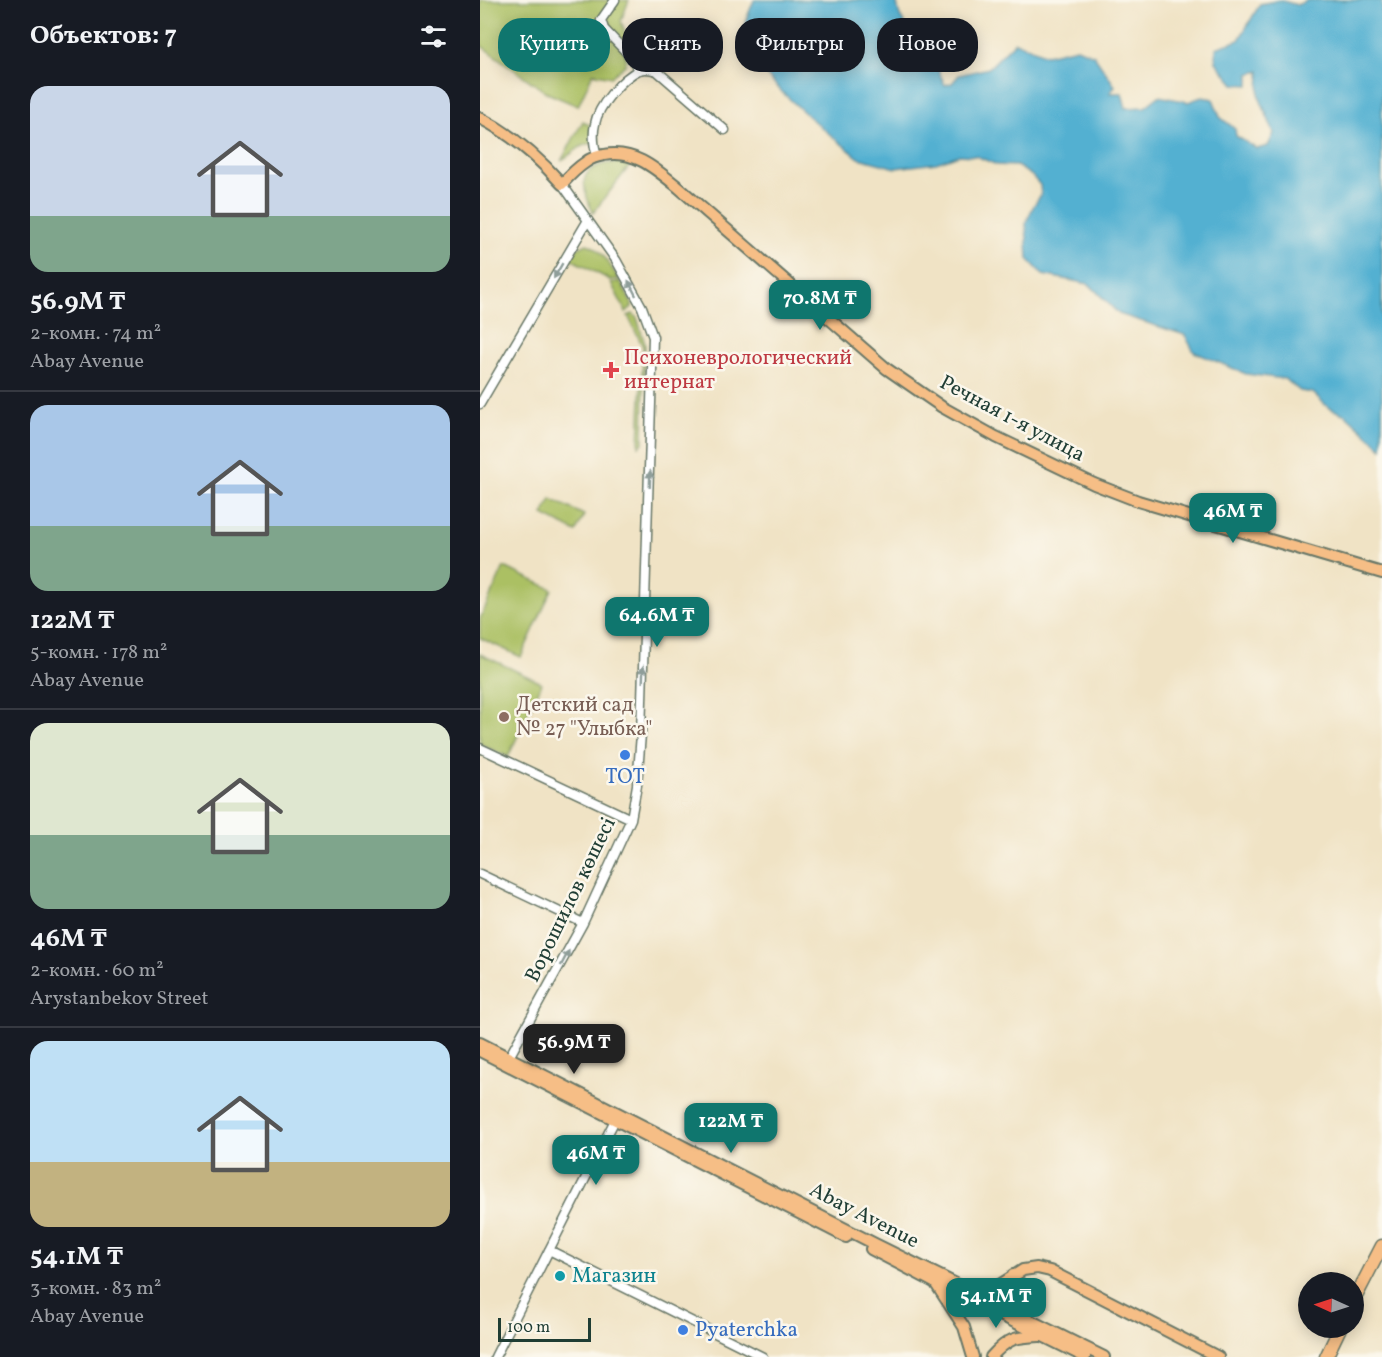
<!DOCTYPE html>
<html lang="ru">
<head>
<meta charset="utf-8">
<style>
  :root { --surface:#171b24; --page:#20242c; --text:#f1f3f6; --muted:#9ea1a6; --line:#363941; --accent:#0f766e }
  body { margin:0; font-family:Vollkorn,serif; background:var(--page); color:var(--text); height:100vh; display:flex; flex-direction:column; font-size:22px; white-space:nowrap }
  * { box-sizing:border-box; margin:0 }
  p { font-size:20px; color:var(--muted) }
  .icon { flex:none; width:33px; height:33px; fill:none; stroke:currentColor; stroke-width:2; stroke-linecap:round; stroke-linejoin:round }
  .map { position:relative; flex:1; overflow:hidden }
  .side { display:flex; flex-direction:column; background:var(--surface); width:480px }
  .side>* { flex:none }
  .guide { position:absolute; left:18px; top:18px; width:570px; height:54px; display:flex; gap:12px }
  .needle { width:39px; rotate:273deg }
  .tools { position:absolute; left:818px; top:1272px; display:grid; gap:12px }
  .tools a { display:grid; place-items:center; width:66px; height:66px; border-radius:50%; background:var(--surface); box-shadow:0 3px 15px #0003; font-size:30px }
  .scale { position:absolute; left:18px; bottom:15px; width:93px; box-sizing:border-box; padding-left:6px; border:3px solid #1f3d34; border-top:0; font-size:16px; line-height:21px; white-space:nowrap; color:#1f3d34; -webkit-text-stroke:4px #fbf7ec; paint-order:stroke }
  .price { position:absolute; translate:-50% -51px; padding:0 14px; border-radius:12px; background:var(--accent); color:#fff; font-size:20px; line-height:39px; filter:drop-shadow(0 2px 3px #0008) }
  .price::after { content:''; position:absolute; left:50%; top:36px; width:18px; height:14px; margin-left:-9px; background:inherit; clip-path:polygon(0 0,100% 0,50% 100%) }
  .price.current { background:#222; color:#fff }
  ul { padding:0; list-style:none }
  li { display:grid; align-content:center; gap:12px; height:318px; padding:0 30px }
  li+li { border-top:2px solid var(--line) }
  li span { display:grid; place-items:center; height:186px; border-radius:18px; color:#555 }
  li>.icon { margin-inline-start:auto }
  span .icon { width:108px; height:108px; fill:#fffc; stroke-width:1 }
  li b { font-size:26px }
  h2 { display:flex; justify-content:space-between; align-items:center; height:72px; padding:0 30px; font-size:26px }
  .chip { padding:0 21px; border-radius:24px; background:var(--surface); box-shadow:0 3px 15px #0003; font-size:21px; line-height:54px }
  .chip.current { background:var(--accent); color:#fff }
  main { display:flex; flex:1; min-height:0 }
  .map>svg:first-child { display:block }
  .green { fill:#abc064; stroke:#657e4c; stroke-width:1.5 }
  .water { fill:#53b0d1; stroke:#397682; stroke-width:1.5 }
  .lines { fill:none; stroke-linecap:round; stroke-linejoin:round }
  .minor-casing { stroke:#687767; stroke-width:11 }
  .major-casing { stroke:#687767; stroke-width:14 }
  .highway-casing { stroke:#687767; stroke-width:15 }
  .minor { stroke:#fff; stroke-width:8 }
  .major { stroke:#f6be86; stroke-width:10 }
  .highway { stroke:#f6be86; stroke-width:12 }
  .oneway { fill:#8f9e9a }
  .health-dot { fill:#e0444e; stroke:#fbf7ec; stroke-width:2 }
  .education-dot { fill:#8d6e63; stroke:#fbf7ec; stroke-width:2 }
  .shop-dot { fill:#3f7fe0; stroke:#fbf7ec; stroke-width:2 }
  .culture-dot { fill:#0f9aa8; stroke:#fbf7ec; stroke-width:2 }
  .labels { text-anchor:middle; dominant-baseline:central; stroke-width:5; stroke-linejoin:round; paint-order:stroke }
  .health-label { font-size:21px; fill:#be3a42; stroke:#fbf7ec; text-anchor:start }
  .street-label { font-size:21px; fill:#1f3d34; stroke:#fbf7ec }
  .education-label { font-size:21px; fill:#785e54; stroke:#fbf7ec; text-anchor:start }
  .shop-label { font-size:21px; fill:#366cbe; stroke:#fbf7ec }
  .culture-label { font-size:21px; fill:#0d838f; stroke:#fbf7ec; text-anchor:start }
</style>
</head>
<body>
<main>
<section class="side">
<h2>Объектов: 7<svg class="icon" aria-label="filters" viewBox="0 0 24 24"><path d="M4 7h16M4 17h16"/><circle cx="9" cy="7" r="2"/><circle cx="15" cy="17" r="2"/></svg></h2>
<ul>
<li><span style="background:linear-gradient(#c9d6e8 70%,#7fa58c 0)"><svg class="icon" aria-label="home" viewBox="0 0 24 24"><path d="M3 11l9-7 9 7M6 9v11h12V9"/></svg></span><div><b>56.9M ₸</b><p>2-комн. · 74 m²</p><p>Abay Avenue</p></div></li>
<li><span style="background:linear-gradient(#a9c7e8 65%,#7fa58c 0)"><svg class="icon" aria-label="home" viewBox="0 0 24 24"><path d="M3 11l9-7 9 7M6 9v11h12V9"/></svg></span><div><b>122M ₸</b><p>5-комн. · 178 m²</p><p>Abay Avenue</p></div></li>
<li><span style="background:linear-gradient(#dfe7d0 60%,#7fa58c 0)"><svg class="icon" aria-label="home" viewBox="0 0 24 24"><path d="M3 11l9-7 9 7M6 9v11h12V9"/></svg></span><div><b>46M ₸</b><p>2-комн. · 60 m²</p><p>Arystanbekov Street</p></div></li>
<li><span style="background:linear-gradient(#bfe0f5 65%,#c2b280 0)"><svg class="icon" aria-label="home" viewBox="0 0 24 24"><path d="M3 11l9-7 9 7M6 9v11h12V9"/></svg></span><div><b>54.1M ₸</b><p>3-комн. · 83 m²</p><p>Abay Avenue</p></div></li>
</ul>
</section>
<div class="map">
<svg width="902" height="1357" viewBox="0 0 902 1357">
  <rect width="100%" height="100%" fill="#fbf7ec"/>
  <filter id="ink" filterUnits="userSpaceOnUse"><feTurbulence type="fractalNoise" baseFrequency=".0167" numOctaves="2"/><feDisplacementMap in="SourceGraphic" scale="12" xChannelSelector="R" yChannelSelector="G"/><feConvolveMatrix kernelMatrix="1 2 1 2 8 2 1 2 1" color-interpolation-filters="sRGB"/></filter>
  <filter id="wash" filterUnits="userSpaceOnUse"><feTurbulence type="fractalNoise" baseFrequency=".008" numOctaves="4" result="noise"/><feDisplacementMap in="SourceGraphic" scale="24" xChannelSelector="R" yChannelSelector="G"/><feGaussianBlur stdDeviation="1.35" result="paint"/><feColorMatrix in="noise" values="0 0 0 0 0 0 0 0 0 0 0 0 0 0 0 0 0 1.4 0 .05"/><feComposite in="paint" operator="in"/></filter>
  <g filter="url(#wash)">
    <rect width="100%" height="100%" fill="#f0e3c5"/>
    <!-- green -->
    <path class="green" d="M0,0H149L141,21L148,40L145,65L131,77L113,73L98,106L67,93L0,45Z
      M103,121C111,126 120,131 119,141L102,146L81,161Z
      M138,162L151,164L113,213C99,182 98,165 138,162Z
      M107,244C122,248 130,266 139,279L130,280L89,258L96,249Z
      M140,281L152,304V307L146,312L131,283Z
      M153,314L157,318L165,344L163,443L159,446L163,347L148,316Z
      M71,499L104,515L96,532L63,515Z
      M24,567L72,589L41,657L0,638V619Z
      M0,654L62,683L28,757L0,744Z"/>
    <!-- water -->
    <path class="water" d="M274,0H416L420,16L433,39L449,50L465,85L472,83L479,75L509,68L535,42L566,55L597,48L614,55L635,86L630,93H642L646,108L665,107L679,96L708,102L722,97L733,99L740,117L755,129L756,136L777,149L788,146L794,133L779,96L780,71L769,74V85L754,84L736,62V48L759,40L780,4L800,0L817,5L828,0H902V448L866,415L849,408L833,393L820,391L805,379L766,374L714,352L705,335L639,314L609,284L563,275L548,259L546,223L554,205L561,195L560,185L551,175L537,166L517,165L496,156L479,155L456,163L416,168L379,158L336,123L303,93L280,68L264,41L266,20Z"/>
  </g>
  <g filter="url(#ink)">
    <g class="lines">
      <!-- minor casing -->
      <g class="minor-casing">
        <path id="minor" d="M135,0L121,20L124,29L146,52L160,70
          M117,156C114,146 112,136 115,124C118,106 142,78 159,70C165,68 171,69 177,71L245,130
          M0,404L108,220
          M0,748L151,819
          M0,874L103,923
          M27,1061L103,923L151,819L157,785L161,734L173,337L162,307L136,260L82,184
          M69,1250L283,1357
          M15,1357L137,1116"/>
      </g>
      <!-- major casing -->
      <g class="major-casing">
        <path id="major" d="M0,118C31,134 59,158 82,184C89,176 97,168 106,162C111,158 118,156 124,155C154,149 176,169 198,187L407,369L462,407L516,437L614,484L658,501L902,573
          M0,1043L395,1244L624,1357
          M0,1051L366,1237
          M391,1249L456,1283L605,1357
          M456,1284L484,1327L493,1357
          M496,1293L515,1288L543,1270L557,1268L570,1271L738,1357
          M532,1311L527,1294L533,1275
          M511,1357C528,1338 535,1337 560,1336"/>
      </g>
      <!-- highway casing -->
      <g class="highway-casing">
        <path id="highway" d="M873,1302L902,1246
          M846,1357L860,1328"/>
      </g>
      <!-- minor -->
      <use href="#minor" class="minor"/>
      <!-- major -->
      <use href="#major" class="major"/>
      <!-- highway -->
      <use href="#highway" class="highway"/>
    </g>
    <!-- one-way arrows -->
    <defs><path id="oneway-solid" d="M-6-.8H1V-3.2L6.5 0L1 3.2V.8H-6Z" transform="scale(1.5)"/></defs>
    <g class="oneway">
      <use href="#oneway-solid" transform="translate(78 271) rotate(120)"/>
      <use href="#oneway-solid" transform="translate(152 288) rotate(-117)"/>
      <use href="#oneway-solid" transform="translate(170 479) rotate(-88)"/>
      <use href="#oneway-solid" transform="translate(163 674) rotate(-88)"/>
      <use href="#oneway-solid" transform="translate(85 958) rotate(-62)"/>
    </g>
  </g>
  <!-- markers -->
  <path class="health-dot" d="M128 361h6v6h6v6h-6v6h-6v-6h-6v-6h6z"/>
  <circle class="education-dot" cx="24" cy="717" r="6"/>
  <g class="shop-dot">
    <circle cx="145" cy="755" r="6"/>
    <circle cx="203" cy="1330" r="6"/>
  </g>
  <circle class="culture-dot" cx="80" cy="1276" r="6"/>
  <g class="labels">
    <!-- health labels -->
    <g class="health-label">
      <text x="144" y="358">Психоневрологический<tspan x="144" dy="24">интернат</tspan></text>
    </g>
    <!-- street labels -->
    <g class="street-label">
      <text transform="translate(532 419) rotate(28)">Речная 1-я улица</text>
      <text transform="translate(91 900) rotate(-64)">Ворошилов көшесі</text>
      <text transform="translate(384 1216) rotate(27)">Abay Avenue</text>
    </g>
    <!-- education labels -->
    <g class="education-label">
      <text x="36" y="705">Детский сад<tspan x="36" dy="24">№ 27 "Улыбка"</tspan></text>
    </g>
    <!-- shop labels -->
    <g class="shop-label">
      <text x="145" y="777">ТОТ</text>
      <text x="215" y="1330" text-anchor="start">Pyaterchka</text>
    </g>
    <!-- culture labels -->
    <g class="culture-label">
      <text x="92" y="1276">Магазин</text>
    </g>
  </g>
</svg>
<div class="tools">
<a><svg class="needle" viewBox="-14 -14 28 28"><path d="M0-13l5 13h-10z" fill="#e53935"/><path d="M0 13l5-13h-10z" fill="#9ea1a6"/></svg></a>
</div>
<div class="scale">100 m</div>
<b class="price" style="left:340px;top:331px">70.8M ₸</b>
<b class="price" style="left:753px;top:544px">46M ₸</b>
<b class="price" style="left:177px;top:648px">64.6M ₸</b>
<b class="price current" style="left:94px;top:1075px">56.9M ₸</b>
<b class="price" style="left:251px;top:1154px">122M ₸</b>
<b class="price" style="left:116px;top:1186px">46M ₸</b>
<b class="price" style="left:516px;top:1329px">54.1M ₸</b>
<div class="guide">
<a class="chip current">Купить</a>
<a class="chip">Снять</a>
<a class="chip">Фильтры</a>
<a class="chip">Новое</a>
</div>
</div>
</main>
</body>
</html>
